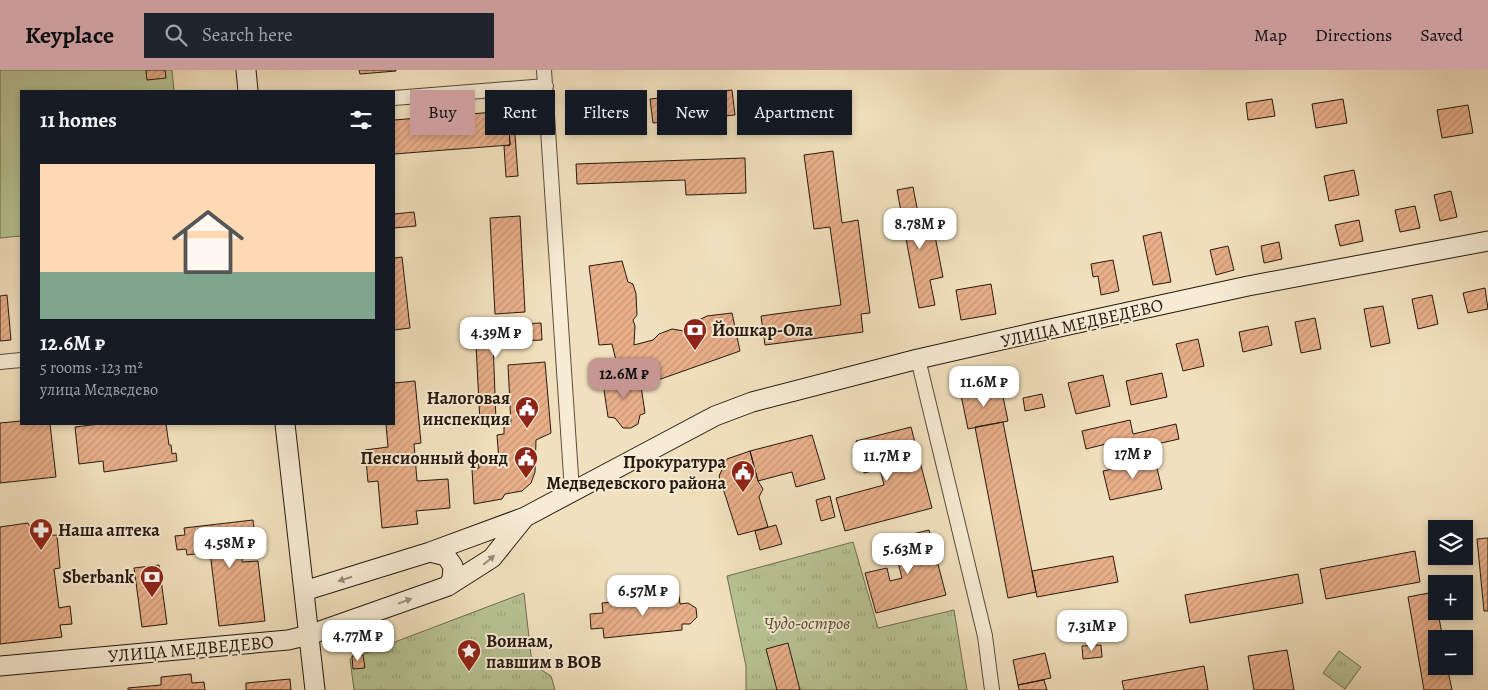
<!DOCTYPE html>
<html lang="en">
<head>
<meta charset="utf-8">
<style>
  :root { --surface:#171b24; --page:#20242c; --text:#f1f3f6; --muted:#9ea1a6; --line:#363941; --accent:#c59692 }
  body { margin:0; font-family:Alegreya,serif; background:var(--page); color:var(--text); height:100vh; display:flex; flex-direction:column; font-size:19px; white-space:nowrap }
  * { box-sizing:border-box; margin:0 }
  p { font-size:16px; color:var(--muted) }
  .icon { flex:none; width:28px; height:28px; fill:none; stroke:currentColor; stroke-width:2; stroke-linecap:round; stroke-linejoin:round }
  .map { position:relative; flex:1; overflow:hidden }
  .details { position:absolute; left:20px; top:20px; width:375px; height:335px; display:flex; flex-direction:column; background:var(--surface); border-radius:0px; box-shadow:0 2px 8px #0003 }
  .details>* { flex:none }
  .guide { position:absolute; left:410px; top:20px; width:475px; height:45px; display:flex; gap:10px }
  .tools { position:absolute; left:1428px; top:450px; display:grid; gap:10px }
  .tools a { display:grid; place-items:center; width:45px; height:45px; border-radius:0px; background:var(--surface); box-shadow:0 2px 8px #0003; font-size:25px }
  .price { position:absolute; translate:-50% -42px; padding:0 11px; border-radius:10px; background:#fff; color:#222; font-size:16px; line-height:32px; filter:drop-shadow(0 1px 2px #0008) }
  .price::after { content:''; position:absolute; left:50%; top:30px; width:15px; height:11px; margin-left:-8px; background:inherit; clip-path:polygon(0 0,100% 0,50% 100%) }
  .price.selected { background:var(--accent); color:#111 }
  ul { padding:0; list-style:none }
  li { display:grid; align-content:center; gap:10px; height:265px; padding:0 20px }
  li+li { border-top:1px solid var(--line) }
  li span { display:grid; place-items:center; height:155px; border-radius:0px; color:#555 }
  li>.icon { margin-inline-start:auto }
  span .icon { width:90px; height:90px; fill:#fffc; stroke-width:1 }
  li b { font-size:21px }
  h2 { display:flex; justify-content:space-between; align-items:center; height:60px; padding:0 20px; font-size:21px }
  .chip { padding:0 18px; border-radius:0px; background:var(--surface); box-shadow:0 2px 8px #0003; font-size:18px; line-height:45px }
  .chip.selected { background:var(--accent); color:#111 }
  header { display:flex; align-items:center; gap:30px; box-sizing:border-box; height:70px; padding:0 25px; background:var(--accent); color:#111 }
  header strong { font-size:24px }
  nav { display:flex; gap:28px; margin-inline-start:auto; font-size:18px }
  .search { width:350px; height:45px; background:var(--page); display:flex; align-items:center; gap:12px; box-sizing:border-box; padding:0 18px; border-radius:0px; color:var(--muted); font-size:19px }
  .map>svg:first-child { display:block }
  .park { fill:url(#park-tufts); stroke:#6f6e51 }
  .pitch { fill:#b8c393; stroke:#6f6e51 }
  .building { fill:url(#building-hatch); stroke:#26180f }
  .lines { fill:none; stroke-linecap:round; stroke-linejoin:round }
  .street-casing { stroke:#594a3a; stroke-width:16 }
  .secondary-casing { stroke:#26180f; stroke-width:21 }
  .street { stroke:#f6ebd4; stroke-width:14 }
  .secondary { stroke:#f6ebd4; stroke-width:19 }
  .oneway { fill:#988c7b }
  .labels { text-anchor:middle; dominant-baseline:central; stroke-width:4; stroke-linejoin:round; paint-order:stroke }
  .street-label { font-size:18px; fill:#26180f; stroke:#f6ebd4 }
  .poi-label { font-size:18px; font-weight:bold; fill:#26180f; stroke:#f6ebd4; text-anchor:end }
  .park-label { font-size:18px; font-style:italic; fill:#524b37; stroke:#f6ebd4 }
</style>
</head>
<body>
<header>
<strong>Keyplace</strong>
<div class="search"><svg class="icon" aria-label="search" viewBox="0 0 24 24"><circle cx="10" cy="10" r="6"/><path d="M15 15l6 6"/></svg>Search here</div>
<nav><a>Map</a><a>Directions</a><a>Saved</a></nav>
</header>
<div class="map">
<svg width="1488" height="620" viewBox="0 0 1488 620">
  <defs>
    <pattern id="park-tufts" width="24" height="20" patternUnits="userSpaceOnUse" patternTransform="scale(1.25)"><rect width="24" height="20" fill="#b8c393"/><path d="M3 7l-1-3M5 7V3M7 7l1-3M15 17l-1-3M17 17v-4M19 17l1-3" fill="none" stroke="#9ea77e"/></pattern>
    <pattern id="building-hatch" width="6" height="6" patternUnits="userSpaceOnUse" patternTransform="scale(1.25)"><rect width="6" height="6" fill="#e8af89"/><path d="M-1 1l2-2M0 6l6-6M5 7l2-2" fill="none" stroke="#c79675"/></pattern>
  </defs>
  <rect width="100%" height="100%" fill="#f1e0bd"/>
  <filter id="stains"><feTurbulence type="fractalNoise" baseFrequency=".004" numOctaves="4"/><feColorMatrix values="0 0 0 0 .2 0 0 0 0 .09 0 0 0 0 .02 0 0 0 .5 -.17"/></filter>
  <radialGradient id="worn" r=".72"><stop offset=".6" stop-color="#630" stop-opacity="0"/><stop offset="1" stop-color="#630" stop-opacity=".3"/></radialGradient>
  <!-- park -->
  <path class="park" d="M853,472L878,558L954,540L967,620H746V596L727,506Z
    M524,523L532,594L551,606L555,620H354L350,589Z
    M1339,581L1361,597L1345,619L1323,603Z"/>
  <!-- pitch -->
  <path class="pitch" d="M0,0H172L174,21H21V166L0,168Z"/>
  <!-- building -->
  <path class="building" d="M146,0H165L166,8L147,10Z
    M359,0H396V1L360,4Z
    M732,20L735,45L653,53L650,29Z
    M1272,29L1275,46L1248,50L1246,33Z
    M1343,29L1347,53L1316,58L1312,34Z
    M573,31H616L617,58L574,59Z
    M1468,35L1473,63L1442,68L1437,40Z
    M508,41L510,75L394,84V50Z
    M508,41H513L518,44V51H514L518,106L506,107L504,76L510,75Z
    M833,81L842,153L858,150L870,243L861,244L863,262L765,275L761,246L841,235L830,157L814,159L804,85Z
    M745,88L746,123L686,125L685,110L577,114L576,94Z
    M1354,100L1359,125L1329,131L1324,106Z
    M913,117L923,169L935,166L943,207L930,210L935,235L919,238L897,120Z
    M1451,121L1457,147L1440,151L1434,125Z
    M1415,136L1420,158L1400,162L1395,140Z
    M414,142L416,156L394,158V144Z
    M520,146L525,242L495,244L490,148Z
    M1359,150L1363,171L1340,176L1335,155Z
    M1161,162L1171,212L1153,215L1143,166Z
    M1279,172L1282,189L1264,193L1261,176Z
    M1228,176L1234,200L1216,205L1210,180Z
    M402,187L410,258L394,260V188Z
    M1113,190L1119,221L1101,225L1098,206L1093,207L1091,194Z
    M622,191L628,212L633,214L636,224L637,245L633,250L635,256L634,275L653,270L659,264L672,259L684,261L691,259L695,252L707,246L732,243L740,281L641,316L634,308H628L619,303L612,274L599,275L589,196Z
    M991,214L996,244L961,250L956,220Z
    M1485,218L1488,239L1468,243L1463,223Z
    M7,225L11,270L0,271V226Z
    M1432,225L1438,254L1418,259L1412,229Z
    M1383,236L1390,273L1371,277L1364,239Z
    M1315,248L1321,279L1301,283L1295,252Z
    M541,253L542,270L493,272L496,351L480,352L475,256Z
    M1268,256L1272,275L1243,282L1239,262Z
    M1198,269L1204,296L1183,301L1176,274Z
    M545,292L551,363L536,370L535,402L531,413L522,421L505,424L502,429L474,434L472,399L479,398L478,393L499,391L497,365L504,364V355H511L508,295Z
    M619,303L628,308H634L641,316L645,343L640,345L638,354L631,358H623L615,348L608,347L603,313L608,312L607,305Z
    M1162,303L1167,327L1131,335L1126,311Z
    M1103,305L1110,336L1076,344L1068,313Z
    M415,311L421,373L414,374L417,411L448,409L450,438L416,441L418,454L382,458L378,411L368,412L365,380L388,377L386,354H394V313Z
    M1001,317L1008,351L968,359L961,325Z
    M1042,324L1045,337L1025,341L1023,328Z
    M1130,350L1133,364L1176,354L1179,369L1113,384L1110,373L1086,379L1082,361Z
    M21,351V354H50L56,407L0,413V353Z
    M1003,352L1036,522L1008,528L975,357Z
    M99,354H166L169,375H171L172,384L176,383L177,391L104,402L103,391L79,394L75,357Z
    M911,357L932,438L845,461L836,428L884,415L880,399L864,403L856,371Z
    M812,365L825,409L796,417L792,402L758,411L750,381Z
    M750,381L758,411L763,419L759,427L768,457L738,465L719,406L727,389Z
    M1155,390L1162,419L1110,430L1103,401Z
    M830,426L835,447L821,451L816,430Z
    M253,450L257,484L242,486V492L258,491L265,551L219,556L210,482L187,485L186,479L177,480L175,466L185,465L184,458Z
    M28,453L33,463L41,462V466L57,465L60,498L54,499L59,538L70,536L72,554L60,555L62,567L0,574V457Z
    M776,455L782,474L760,480L755,461Z
    M929,460L946,525L876,543L865,503L887,498L890,511L902,508L892,469Z
    M1488,468V541H1484L1477,469Z
    M1415,481L1420,512L1326,529L1320,499Z
    M1113,486L1118,512L1037,527L1032,501Z
    M159,495L167,554L142,557L134,498Z
    M1298,504L1303,533L1190,553L1185,525Z
    M1434,522L1443,569H1436V596H1447L1452,620H1424L1408,527Z
    M679,526L680,534L688,533L696,538L697,547L690,554H682V560L604,568L603,558L591,559L590,544L603,543L602,533Z
    M788,573L800,620H777L766,579Z
    M1101,575L1102,587L1083,589L1082,576Z
    M1287,580L1294,620H1254L1248,586Z
    M1045,583L1051,608L1018,615L1013,590Z
    M363,585L365,598L353,599L352,586Z
    M1204,596L1208,620H1124L1122,611Z
    M191,604L192,613L204,612L205,620H128V618L161,615V607Z
    M290,609L291,620H246V613Z
    M1044,610L1047,620H1019L1018,615Z"/>
  <g class="lines">
    <!-- street casing -->
    <g class="street-casing">
      <path id="street" d="M544,0L572,421
        M394,28L546,16
        M918,289L985,566L992,620
        M0,292L21,290"/>
    </g>
    <!-- secondary casing -->
    <g class="secondary-casing">
      <path id="secondary" d="M246,0L248,21
        M285,354L315,620
        M430,482L446,486L453,496L452,509L448,516
        M304,521L430,482L525,447L715,346L752,332L918,289L1041,261L1248,216L1488,171
        M0,596L288,570L309,565L448,516L492,488L525,447"/>
    </g>
    <!-- street -->
    <use href="#street" class="street"/>
    <!-- secondary -->
    <use href="#secondary" class="secondary"/>
  </g>
  <!-- one-way arrows -->
  <defs><path id="oneway-solid" d="M-6-.8H1V-3.2L6.5 0L1 3.2V.8H-6Z" transform="scale(1.25)"/></defs>
  <g class="oneway">
    <use href="#oneway-solid" transform="translate(489 490) rotate(-40)"/>
    <use href="#oneway-solid" transform="translate(345 509) rotate(162)"/>
    <use href="#oneway-solid" transform="translate(405 531) rotate(-20)"/>
  </g>
  <!-- icons -->
  <defs>
    <g id="bank-pin" transform="scale(1.25)"><path d="M0 17L-7.5 6A9.5 9.5 0 1 1 7.5 6Z" fill="#8f2418" stroke="#f6ebd4"/><path d="M-6-4H6V4H-6ZM0-2.3a2.3 2.3 0 1 0 0 4.6a2.3 2.3 0 1 0 0-4.6Z" fill="#fff"/></g>
    <g id="civic-pin" transform="scale(1.25)"><path d="M0 17L-7.5 6A9.5 9.5 0 1 1 7.5 6Z" fill="#8f2418" stroke="#f6ebd4"/><path d="M-.6-6.5H3V-4.5H.6V-3L4-1V1h2V6H-6V1h2V-1L-.6-3ZM-1.2 2.5V6h2.4V2.5Z" fill="#fff"/></g>
    <g id="pharmacy-pin" transform="scale(1.25)"><path d="M0 17L-7.5 6A9.5 9.5 0 1 1 7.5 6Z" fill="#8f2418" stroke="#f6ebd4"/><path d="M-2-6h4v4h4v4h-4v4h-4v-4h-4v-4h4Z" fill="#fff"/></g>
    <g id="sight-pin" transform="scale(1.25)"><path d="M0 17L-7.5 6A9.5 9.5 0 1 1 7.5 6Z" fill="#8f2418" stroke="#f6ebd4"/><path d="M0-6L1.8-2.2L6-1.7L2.9 1.2L3.7 5.4L0 3.3L-3.7 5.4L-2.9 1.2L-6-1.7L-1.8-2.2Z" fill="#fff"/></g>
  </defs>
  <g fill-rule="evenodd">
    <use href="#bank-pin" x="695" y="260"/>
    <use href="#civic-pin" x="527" y="338"/>
    <use href="#civic-pin" x="526" y="388"/>
    <use href="#civic-pin" x="743" y="402"/>
    <use href="#pharmacy-pin" x="41" y="460"/>
    <use href="#bank-pin" x="152" y="507"/>
    <use href="#sight-pin" x="469" y="581"/>
  </g>
  <g class="labels">
    <!-- street labels -->
    <g class="street-label">
      <text transform="translate(1082 253) rotate(-13)">УЛИЦА МЕДВЕДЕВО</text>
      <text transform="translate(191 579) rotate(-5)">УЛИЦА МЕДВЕДЕВО</text>
    </g>
    <!-- poi labels -->
    <g class="poi-label">
      <text x="712" y="260" text-anchor="start">Йошкар-Ола</text>
      <text x="510" y="328">Налоговая<tspan x="510" dy="21">инспекция</tspan></text>
      <text x="508" y="388">Пенсионный фонд</text>
      <text x="726" y="392">Прокуратура<tspan x="726" dy="21">Медведевского района</tspan></text>
      <text x="58" y="460" text-anchor="start">Наша аптека</text>
      <text x="134" y="507">Sberbank</text>
      <text x="486" y="571" text-anchor="start">Воинам,<tspan x="486" dy="21">павшим в ВОВ</tspan></text>
    </g>
    <!-- park labels -->
    <g class="park-label">
      <text x="807" y="553">Чудо-остров</text>
    </g>
  </g>
  <rect width="100%" height="100%" filter="url(#stains)"/>
  <rect width="100%" height="100%" fill="url(#worn)"/>
</svg>
<div class="tools">
<a><svg class="icon" aria-label="layers" viewBox="0 0 24 24"><path d="M12 4l9 5-9 5-9-5zM3 14l9 5 9-5"/></svg></a>
<a>+</a>
<a>−</a>
</div>
<b class="price" style="left:920px;top:180px">8.78M ₽</b>
<b class="price" style="left:496px;top:289px">4.39M ₽</b>
<b class="price selected" style="left:624px;top:330px">12.6M ₽</b>
<b class="price" style="left:984px;top:338px">11.6M ₽</b>
<b class="price" style="left:1133px;top:410px">17M ₽</b>
<b class="price" style="left:887px;top:412px">11.7M ₽</b>
<b class="price" style="left:230px;top:499px">4.58M ₽</b>
<b class="price" style="left:908px;top:505px">5.63M ₽</b>
<b class="price" style="left:643px;top:547px">6.57M ₽</b>
<b class="price" style="left:1092px;top:582px">7.31M ₽</b>
<b class="price" style="left:358px;top:592px">4.77M ₽</b>
<div class="guide">
<a class="chip selected">Buy</a>
<a class="chip">Rent</a>
<a class="chip">Filters</a>
<a class="chip">New</a>
<a class="chip">Apartment</a>
</div>
<section class="details">
<h2>11 homes<svg class="icon" aria-label="filters" viewBox="0 0 24 24"><path d="M4 7h16M4 17h16"/><circle cx="9" cy="7" r="2"/><circle cx="15" cy="17" r="2"/></svg></h2>
<ul>
<li><span style="background:linear-gradient(#ffd9b3 70%,#7fa58c 0)"><svg class="icon" aria-label="home" viewBox="0 0 24 24"><path d="M3 11l9-7 9 7M6 9v11h12V9"/></svg></span><div><b>12.6M ₽</b><p>5 rooms · 123 m²</p><p>улица Медведево</p></div></li>
</ul>
</section>
</div>
</body>
</html>
